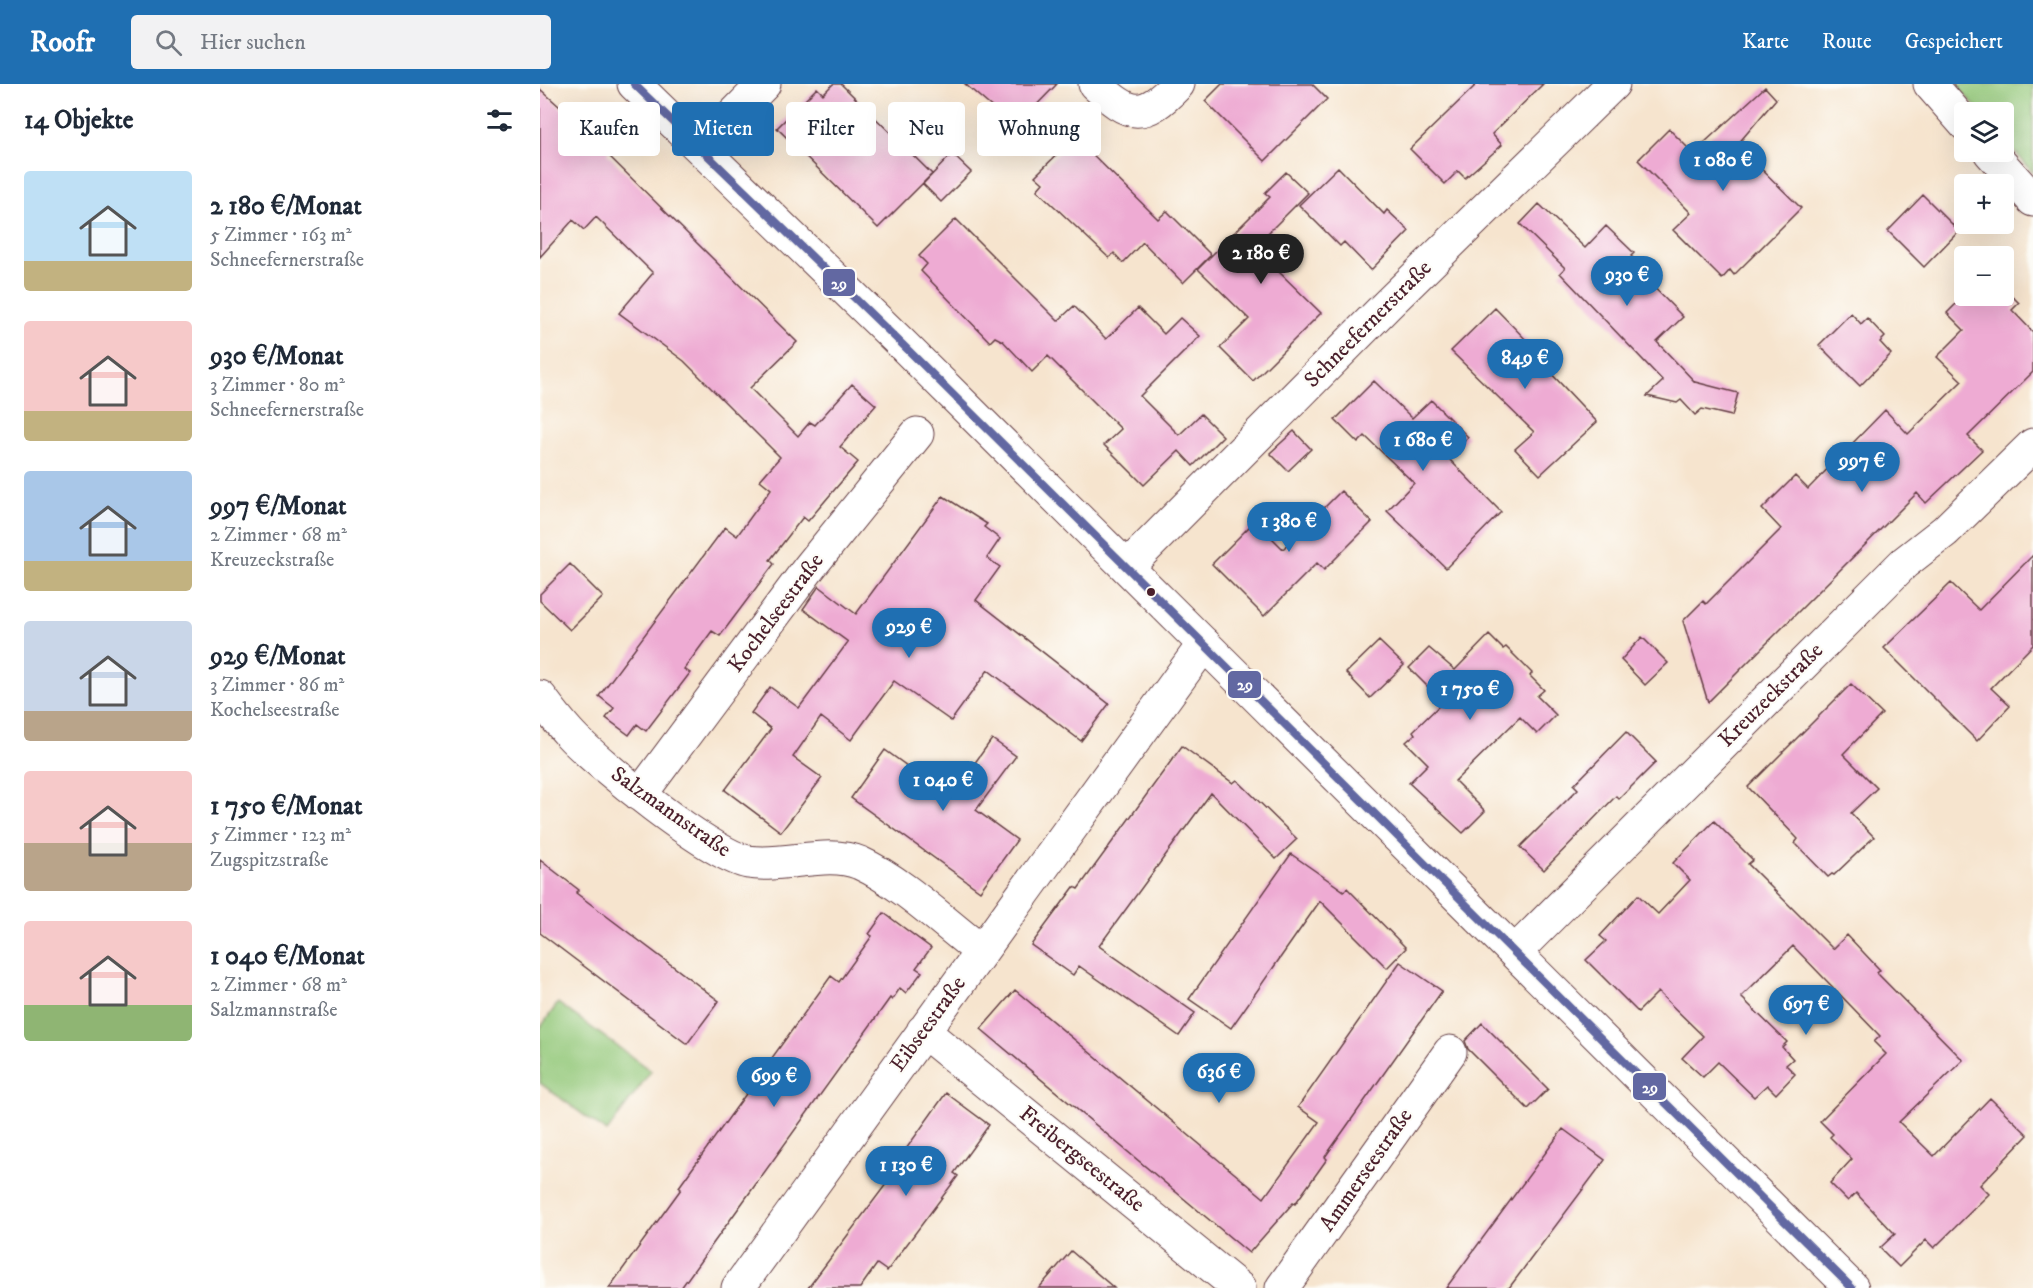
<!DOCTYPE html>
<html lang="de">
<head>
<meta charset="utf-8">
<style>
  :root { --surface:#fff; --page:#f2f2f3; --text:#1f2937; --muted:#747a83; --accent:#1f6fb2 }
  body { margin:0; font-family:"IM FELL DW Pica",serif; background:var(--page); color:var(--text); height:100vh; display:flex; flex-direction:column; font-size:22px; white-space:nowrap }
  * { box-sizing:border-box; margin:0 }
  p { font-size:20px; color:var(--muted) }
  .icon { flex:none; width:33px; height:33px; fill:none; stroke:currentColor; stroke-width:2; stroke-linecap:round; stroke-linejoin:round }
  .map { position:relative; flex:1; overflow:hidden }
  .side { display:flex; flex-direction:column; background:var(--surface); width:540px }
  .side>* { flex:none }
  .guide { position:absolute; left:18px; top:18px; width:570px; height:54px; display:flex; gap:12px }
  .fabs { position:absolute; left:1414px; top:18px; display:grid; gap:12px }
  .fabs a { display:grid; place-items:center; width:60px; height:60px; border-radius:6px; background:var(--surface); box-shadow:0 6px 24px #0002; font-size:30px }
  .price { position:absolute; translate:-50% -51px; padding:0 14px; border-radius:21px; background:var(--accent); color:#fff; font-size:20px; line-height:39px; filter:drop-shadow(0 2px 3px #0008) }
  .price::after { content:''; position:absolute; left:50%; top:36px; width:18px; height:14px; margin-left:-9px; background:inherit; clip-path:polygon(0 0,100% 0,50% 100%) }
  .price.on { background:#222; color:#fff }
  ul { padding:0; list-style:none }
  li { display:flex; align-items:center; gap:18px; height:150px; padding:0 24px }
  li span { display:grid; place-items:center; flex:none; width:168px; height:120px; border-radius:6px; color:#555 }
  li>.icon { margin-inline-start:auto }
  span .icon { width:72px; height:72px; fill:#fffc; stroke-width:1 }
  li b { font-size:26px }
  h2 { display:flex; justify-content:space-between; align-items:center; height:72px; padding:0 24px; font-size:26px }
  .chip { padding:0 21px; border-radius:6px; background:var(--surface); box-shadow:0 6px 24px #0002; font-size:21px; line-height:54px }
  .chip.on { background:var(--accent); color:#fff }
  header { display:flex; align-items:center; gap:36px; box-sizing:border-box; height:84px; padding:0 30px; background:var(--accent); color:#fff }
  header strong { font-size:28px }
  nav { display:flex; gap:33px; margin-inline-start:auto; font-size:21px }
  .search { width:420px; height:54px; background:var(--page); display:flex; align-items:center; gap:15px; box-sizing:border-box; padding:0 21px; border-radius:6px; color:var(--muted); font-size:22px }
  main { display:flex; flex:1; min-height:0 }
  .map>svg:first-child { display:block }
  .green { fill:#93c879; stroke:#6e7452; stroke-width:1.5 }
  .building { fill:#eeabd3 }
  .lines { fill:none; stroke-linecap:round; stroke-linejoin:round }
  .street-casing { stroke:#643d43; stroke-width:35 }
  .secondary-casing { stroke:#643d43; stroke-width:35 }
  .street { stroke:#fff; stroke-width:33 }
  .secondary { stroke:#fff; stroke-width:33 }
  .bus-1-casing { stroke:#fdfcf7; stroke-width:12 }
  .bus-1 { stroke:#6268a2; stroke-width:8 }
  .bus-dot { fill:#4a1f2b; stroke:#fdfcf7; stroke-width:2 }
  .labels { text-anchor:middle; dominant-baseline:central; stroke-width:4.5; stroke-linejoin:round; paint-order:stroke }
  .street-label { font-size:22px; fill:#4a1f2b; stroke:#fdfcf7 }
  .line-badge { stroke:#fdfcf7; stroke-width:2 }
  .badge-label { font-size:16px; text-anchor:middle; font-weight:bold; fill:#fff }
</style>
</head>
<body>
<header>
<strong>Roofr</strong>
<div class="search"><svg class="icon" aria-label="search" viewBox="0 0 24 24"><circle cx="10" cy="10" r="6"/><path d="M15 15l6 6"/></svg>Hier suchen</div>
<nav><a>Karte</a><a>Route</a><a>Gespeichert</a></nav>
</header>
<main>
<section class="side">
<h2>14 Objekte<svg class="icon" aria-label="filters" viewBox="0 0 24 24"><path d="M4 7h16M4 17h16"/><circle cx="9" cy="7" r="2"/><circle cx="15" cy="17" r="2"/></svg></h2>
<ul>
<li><span style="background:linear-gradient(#bfe0f5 75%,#c2b280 0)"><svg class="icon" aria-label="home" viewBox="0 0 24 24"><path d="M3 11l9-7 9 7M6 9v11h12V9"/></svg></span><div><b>2 180 €/Monat</b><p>5 Zimmer · 163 m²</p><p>Schneefernerstraße</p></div></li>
<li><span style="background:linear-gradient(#f6c9c9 75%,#c2b280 0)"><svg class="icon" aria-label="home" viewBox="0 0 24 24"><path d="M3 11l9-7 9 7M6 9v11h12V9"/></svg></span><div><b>930 €/Monat</b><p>3 Zimmer · 80 m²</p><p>Schneefernerstraße</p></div></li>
<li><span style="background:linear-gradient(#a9c7e8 75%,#c2b280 0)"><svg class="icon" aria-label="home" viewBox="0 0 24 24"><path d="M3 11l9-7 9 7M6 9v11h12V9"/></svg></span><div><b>997 €/Monat</b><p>2 Zimmer · 68 m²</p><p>Kreuzeckstraße</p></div></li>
<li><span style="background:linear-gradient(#c9d6e8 75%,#b9a48a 0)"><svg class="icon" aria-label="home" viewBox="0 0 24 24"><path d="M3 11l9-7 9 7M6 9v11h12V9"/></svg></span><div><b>929 €/Monat</b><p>3 Zimmer · 86 m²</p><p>Kochelseestraße</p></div></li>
<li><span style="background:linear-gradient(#f6c9c9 60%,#b9a48a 0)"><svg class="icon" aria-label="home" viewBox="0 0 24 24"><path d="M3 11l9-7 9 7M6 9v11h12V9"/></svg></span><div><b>1 750 €/Monat</b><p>5 Zimmer · 123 m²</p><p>Zugspitzstraße</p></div></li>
<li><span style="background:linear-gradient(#f6c9c9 70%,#8fb573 0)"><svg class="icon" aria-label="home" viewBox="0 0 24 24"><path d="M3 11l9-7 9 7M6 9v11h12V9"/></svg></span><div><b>1 040 €/Monat</b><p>2 Zimmer · 68 m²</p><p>Salzmannstraße</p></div></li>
</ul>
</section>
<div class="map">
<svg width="1493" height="1204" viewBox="0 0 1493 1204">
  <rect width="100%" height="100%" fill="#fdfcf7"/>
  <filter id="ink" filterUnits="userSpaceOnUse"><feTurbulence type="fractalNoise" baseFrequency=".0167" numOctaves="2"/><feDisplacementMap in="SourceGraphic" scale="12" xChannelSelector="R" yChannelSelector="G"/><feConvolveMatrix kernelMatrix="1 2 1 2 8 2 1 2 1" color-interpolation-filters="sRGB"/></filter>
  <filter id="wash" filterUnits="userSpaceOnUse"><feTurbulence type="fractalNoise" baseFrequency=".008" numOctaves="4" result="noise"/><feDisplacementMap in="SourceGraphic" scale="24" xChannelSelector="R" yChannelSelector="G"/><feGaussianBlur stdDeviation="1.35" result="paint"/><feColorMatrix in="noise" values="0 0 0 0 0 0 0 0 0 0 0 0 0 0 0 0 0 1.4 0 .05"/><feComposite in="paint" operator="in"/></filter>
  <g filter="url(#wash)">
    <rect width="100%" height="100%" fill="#f6e4ce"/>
    <!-- green -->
    <path class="green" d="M1416,0H1493V89L1464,55V28H1440Z
      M18,919L111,987L67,1048L0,999V944Z"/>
    <g id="blocks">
      <!-- building -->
      <path class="building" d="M293,0H301L392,90L338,144L237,44L277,4L283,10Z
        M425,0H517L477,41L464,29L462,32Z
        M682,0H772L787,15L725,77L665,17Z
        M937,0H1003L952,50L962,61L925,94L918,87L905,100L870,65Z
        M1225,3L1236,15L1197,61L1261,124L1194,191L1190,186L1182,195L1133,146L1151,129L1098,76L1129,45L1153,69Z
        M0,5L69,67L67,70L257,258L210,304L258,352L270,338L275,341L312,300L336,321L300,363L318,378L268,437L263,433L230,476L234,480L180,552L172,547L144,585L150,589L106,647L97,640L89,651L66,634L74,624L59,612L185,443L197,452L231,405L220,396L240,373L144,277L79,229L113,189L56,133L44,146L33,136L0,173Z
        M535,53L618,135L627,127L671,171L643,199L603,158L583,179L574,169L569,174L497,106L503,99L495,92Z
        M412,70L431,88L401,118L383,100Z
        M798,83L844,130L847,126L869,147L831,186L804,158L800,162L759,121Z
        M746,88L768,109L720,157L742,179L736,185L781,229L713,297L680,264L709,235L658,185L730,113L725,109Z
        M1383,111L1419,147L1384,183L1348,147Z
        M999,120L1045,164L1066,142L1094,169L1091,172L1102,183L1098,187L1143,233L1117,258L1155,298L1198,309L1192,332L1162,325L1155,331L1141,316L1137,319L1107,312L1123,297L1020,189L1025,184L980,140Z
        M416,135L518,237L534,222L566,255L598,224L624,250L640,234L660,252L600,312L639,351L661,330L683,352L653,382L639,367L604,401L564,361L581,345L508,272L492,288L463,257L455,253L450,258L381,187L387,180L379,172Z
        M1464,204L1479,219L1472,226L1493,248V288L1428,352L1442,366L1386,419L1377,409L1168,618L1143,537L1163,517L1166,520L1241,445L1222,425L1255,392L1268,405L1345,326L1368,350L1422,297L1397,273L1424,246L1407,229L1425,211L1464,212Z
        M955,224L994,264L990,267L1057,338L1000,391L975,365L994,348L911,267Z
        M1311,229L1321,240L1327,234L1345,253L1340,258L1351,270L1320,302L1279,261Z
        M834,297L872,334L891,316L928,353L908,374L961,428L906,484L847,427L874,399L825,352L818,359L795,336Z
        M754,347L771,365L748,387L730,369Z
        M801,407L832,438L784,486L777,479L724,532L672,480L715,437L743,465Z
        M403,412L447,440L444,443L460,455L447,474L460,483L436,516L569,620L541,657L448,586L411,637L354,597L311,656L281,633L253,673L282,694L241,748L185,706L231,645L211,629L230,603L259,624L308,558L263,525L279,502L316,530Z
        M1493,471V561L1451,604L1470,622L1437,657L1344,564L1411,499L1439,526Z
        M30,480L63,513L30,546L0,517V510Z
        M949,551L963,565L966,563L992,589L990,592L1004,606L997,612L1016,631L997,650L980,633L915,697L945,727L923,749L869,699L888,680L866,658L875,650L873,647L903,618L869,584L889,564L915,586Z
        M1102,553L1128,579L1105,601L1081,576Z
        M839,557L864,581L830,614L806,589Z
        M1311,600L1342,630L1303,670L1337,704L1311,729L1334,753L1294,791L1292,790L1288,793L1255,759L1258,755L1208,703Z
        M1086,648L1116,678L1079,715L1076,712L1004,786L980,763L1038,705L1034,701Z
        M452,655L476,672L436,726L477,756L440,807L311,714L345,666L396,703L405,690L410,694L429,687Z
        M642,662L693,699L697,696L757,755L736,775L671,709L559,862L655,929L639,952L539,882L533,891L491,861L534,803L538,805Z
        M1174,737L1213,776L1208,780L1293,865L1307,851L1340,886L1337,889L1423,976L1359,1038L1394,1072L1450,1014L1488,1051L1440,1101L1449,1110L1394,1164L1386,1156L1359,1183L1340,1164L1355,1150L1316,1109L1308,1117L1290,1099L1312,1075L1290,1053L1293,1050L1280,1037L1346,970L1334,958L1340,952L1253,862L1201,913L1247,958L1242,963L1253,975L1246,981L1255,990L1236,1010L1227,1001L1214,1013L1178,978L1163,993L1142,974L1163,952L1118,908L1098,928L1046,876L1066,857L1060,852L1098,811L1118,830L1150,796L1133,779Z
        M751,770L804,807L807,804L866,864L847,884L780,817L691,944L649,915Z
        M0,776L39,806L36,809L179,917L147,960L0,849Z
        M344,829L391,864L376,884L382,888L366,909L360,904L352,916L350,914L141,1204H69L141,1105L139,1103L291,892L299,898L332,852L329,850Z
        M860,878L902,907L785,1073L787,1075L755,1120L753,1119L709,1169L441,945L475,906L724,1114L779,1038L758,1023Z
        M942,939L1008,1005L988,1025L928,965L925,957Z
        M406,1009L449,1041L414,1089L418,1092L347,1187L337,1180L320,1204H268L365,1075L361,1072Z
        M1023,1045L1065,1076L969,1204H906Z
        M531,1167L574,1204H499Z"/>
    </g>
  </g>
  <g filter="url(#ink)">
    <use href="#blocks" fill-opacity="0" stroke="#643d43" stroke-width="1.5"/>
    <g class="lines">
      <!-- street casing -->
      <g class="street-casing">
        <path id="street" d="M555,0C591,34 603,36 638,0
          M1390,0L1425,40
          M162,63L224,0
          M1450,68L1493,116
          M587,483L847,221L1073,0
          M0,613C9,625 18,637 29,649C55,678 172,772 208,778C244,784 287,765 320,779C362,798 404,839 441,867
          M100,711L269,484L377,350
          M975,868L1364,479L1405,447L1493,361
          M383,947L699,1204
          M198,1204L664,560
          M742,1204L910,968"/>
      </g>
      <!-- secondary casing -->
      <g class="secondary-casing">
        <path id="secondary" d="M94,0L362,260L1312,1204"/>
      </g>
      <!-- street -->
      <use href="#street" class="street"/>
      <!-- secondary -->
      <use href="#secondary" class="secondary"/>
      <!-- bus-1 casing -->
      <g class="bus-1-casing">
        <path id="bus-1" d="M94,0L362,260L1312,1204"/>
      </g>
      <!-- bus-1 -->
      <use href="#bus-1" class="bus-1"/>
    </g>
  </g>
  <!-- markers -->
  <circle class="bus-dot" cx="611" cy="508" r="5"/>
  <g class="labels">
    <!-- street labels -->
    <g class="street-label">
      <text transform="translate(828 240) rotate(-45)">Schneefernerstraße</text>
      <text transform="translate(236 529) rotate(-53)">Kochelseestraße</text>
      <text transform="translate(1231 611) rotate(-45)">Kreuzeckstraße</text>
      <text transform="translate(131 728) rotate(35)">Salzmannstraße</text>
      <text transform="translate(388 940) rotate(-54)">Eibseestraße</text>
      <text transform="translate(542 1075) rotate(39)">Freibergseestraße</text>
      <text transform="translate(826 1086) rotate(-55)">Ammerseestraße</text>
    </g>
  </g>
  <g class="line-badge">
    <rect x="282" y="184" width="34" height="29" rx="6" fill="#6268a2"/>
    <rect x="687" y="586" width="35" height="29" rx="6" fill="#6268a2"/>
    <rect x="1092" y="988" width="35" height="29" rx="6" fill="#6268a2"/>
  </g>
  <g class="badge-label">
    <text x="299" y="205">29</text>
    <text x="705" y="606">29</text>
    <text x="1110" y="1009">29</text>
  </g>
</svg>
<div class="fabs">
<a><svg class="icon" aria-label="layers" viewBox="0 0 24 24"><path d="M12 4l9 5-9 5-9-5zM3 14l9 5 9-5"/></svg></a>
<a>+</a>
<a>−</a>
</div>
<b class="price" style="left:1183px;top:108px">1 080 €</b>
<b class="price on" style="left:721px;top:201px">2 180 €</b>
<b class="price" style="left:1087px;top:223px">930 €</b>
<b class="price" style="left:985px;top:306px">849 €</b>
<b class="price" style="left:883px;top:388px">1 680 €</b>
<b class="price" style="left:1322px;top:409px">997 €</b>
<b class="price" style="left:749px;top:469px">1 380 €</b>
<b class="price" style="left:369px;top:575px">929 €</b>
<b class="price" style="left:930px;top:637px">1 750 €</b>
<b class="price" style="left:403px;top:728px">1 040 €</b>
<b class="price" style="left:1266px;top:952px">697 €</b>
<b class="price" style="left:679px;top:1020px">636 €</b>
<b class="price" style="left:234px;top:1024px">699 €</b>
<b class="price" style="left:366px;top:1113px">1 130 €</b>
<div class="guide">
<a class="chip">Kaufen</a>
<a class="chip on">Mieten</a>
<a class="chip">Filter</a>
<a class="chip">Neu</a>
<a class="chip">Wohnung</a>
</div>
</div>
</main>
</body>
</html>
